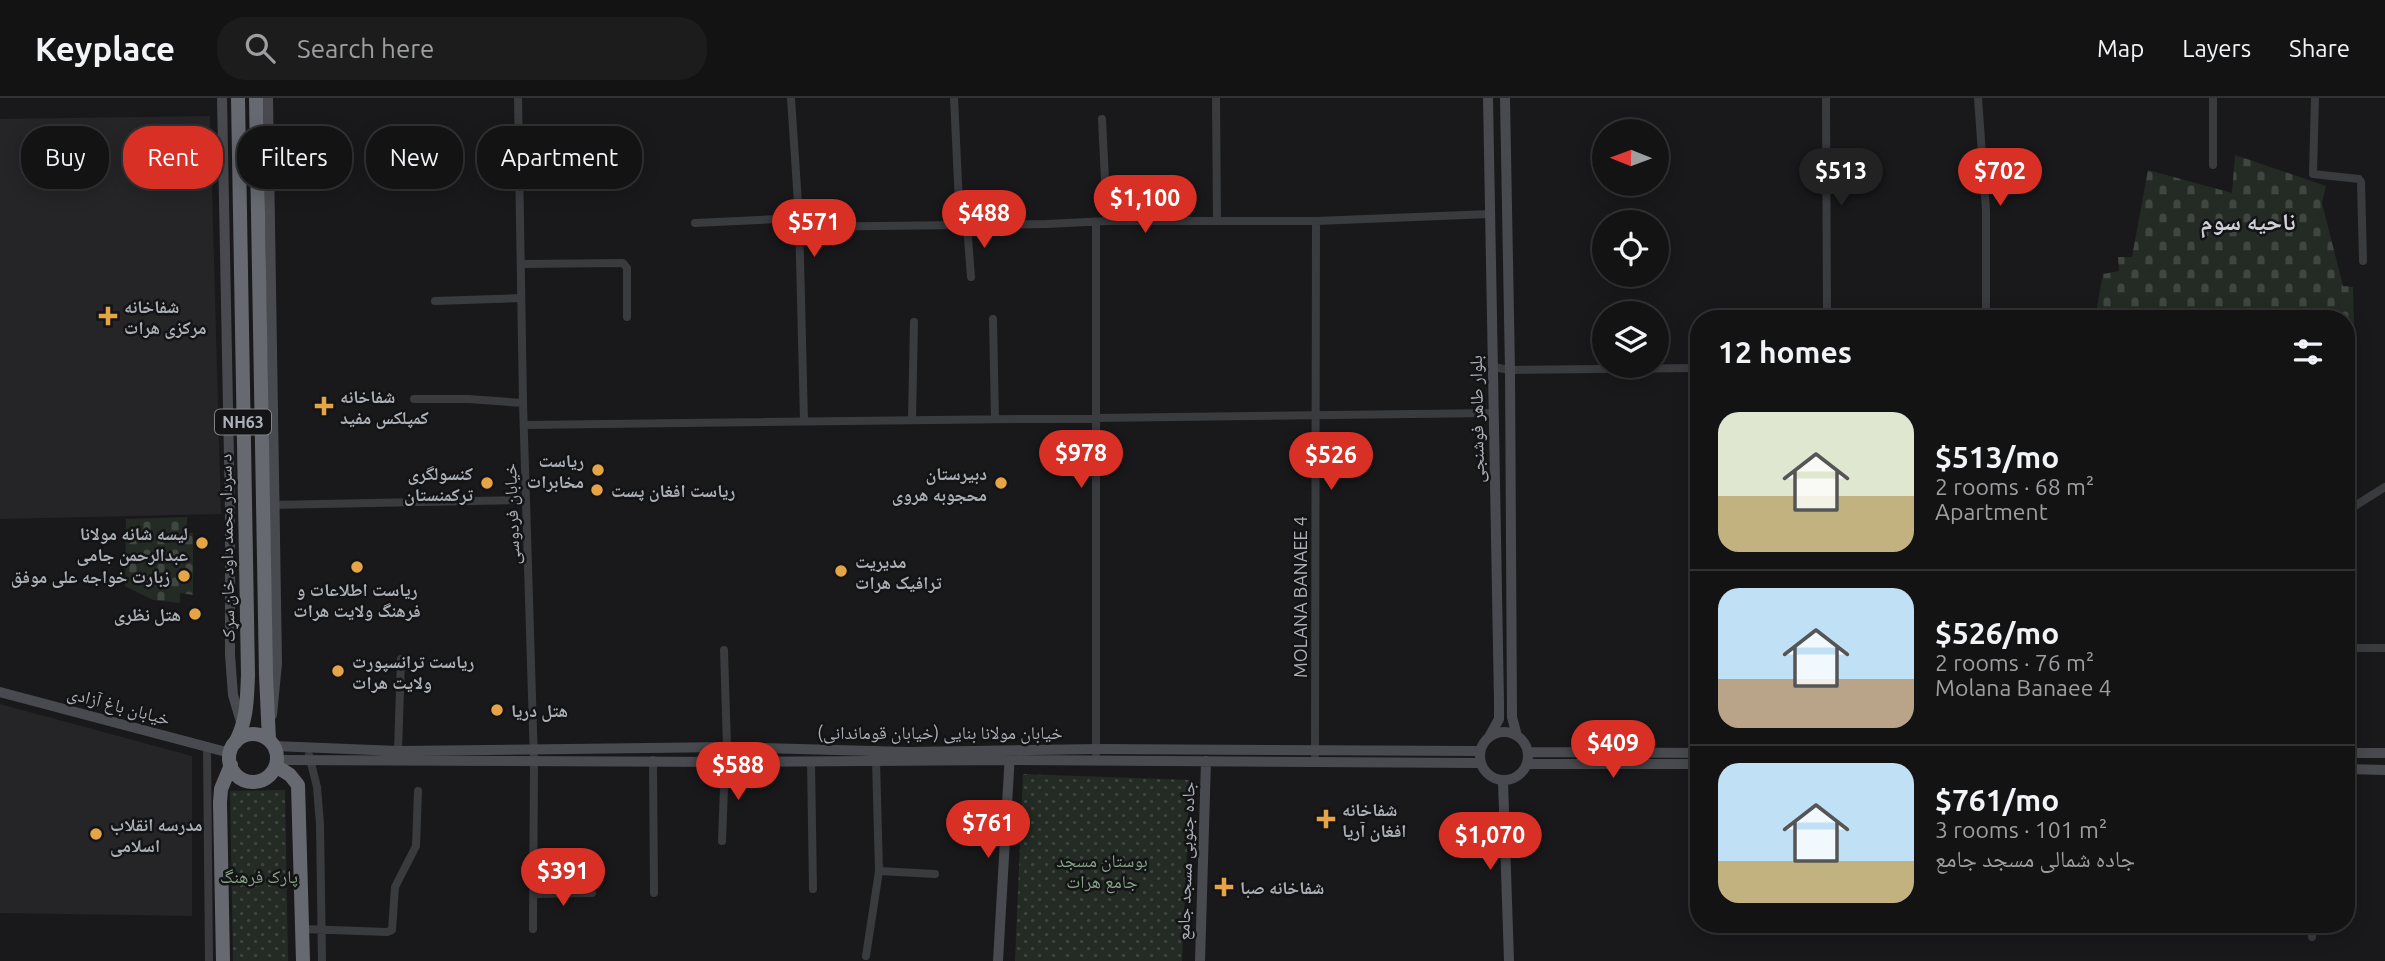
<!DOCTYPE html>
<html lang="en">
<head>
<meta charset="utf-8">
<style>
  :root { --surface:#131314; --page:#1c1c1d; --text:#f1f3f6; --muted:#9d9ea0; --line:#323234; --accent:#d93025 }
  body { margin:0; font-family:Ubuntu,"Noto Naskh Arabic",sans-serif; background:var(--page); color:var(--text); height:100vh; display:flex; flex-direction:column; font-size:26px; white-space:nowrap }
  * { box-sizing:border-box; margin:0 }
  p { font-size:23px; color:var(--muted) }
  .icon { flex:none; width:38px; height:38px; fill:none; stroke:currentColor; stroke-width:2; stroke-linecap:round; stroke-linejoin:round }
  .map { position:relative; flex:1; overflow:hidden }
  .drawer { position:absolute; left:1690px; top:212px; width:665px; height:623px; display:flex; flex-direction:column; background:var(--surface); border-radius:28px; box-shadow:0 4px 18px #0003,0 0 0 2px var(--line) }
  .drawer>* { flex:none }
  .guide { position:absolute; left:21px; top:28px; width:665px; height:63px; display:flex; gap:14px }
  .needle { width:46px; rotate:271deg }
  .buttons { position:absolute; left:1592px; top:21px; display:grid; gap:14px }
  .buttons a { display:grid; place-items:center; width:77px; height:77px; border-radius:50%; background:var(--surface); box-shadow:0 4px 18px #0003,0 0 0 2px var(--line); font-size:35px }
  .price { position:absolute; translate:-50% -60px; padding:0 16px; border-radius:24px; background:var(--accent); color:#fff; font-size:23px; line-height:46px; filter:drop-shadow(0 2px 4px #0008) }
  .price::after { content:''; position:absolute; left:50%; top:42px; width:21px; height:16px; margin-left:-10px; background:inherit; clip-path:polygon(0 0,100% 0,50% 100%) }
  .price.active { background:#222; color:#fff }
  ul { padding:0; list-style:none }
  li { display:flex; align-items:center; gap:21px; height:175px; padding:0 28px }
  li+li { border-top:2px solid var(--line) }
  li span { display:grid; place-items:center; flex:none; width:196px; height:140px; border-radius:21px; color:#555 }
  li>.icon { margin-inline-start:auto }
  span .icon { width:84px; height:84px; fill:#fffc; stroke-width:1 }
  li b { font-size:30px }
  h2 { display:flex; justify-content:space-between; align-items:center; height:84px; padding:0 28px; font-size:30px }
  .tag { padding:0 24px; border-radius:28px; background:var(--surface); box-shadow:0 4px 18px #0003,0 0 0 2px var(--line); font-size:24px; line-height:63px }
  .tag.active { background:var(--accent); color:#fff }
  header { display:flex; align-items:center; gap:42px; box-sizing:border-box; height:98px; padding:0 35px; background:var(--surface); border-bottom:2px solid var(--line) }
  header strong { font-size:33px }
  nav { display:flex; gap:38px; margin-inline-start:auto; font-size:24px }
  .search { width:490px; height:63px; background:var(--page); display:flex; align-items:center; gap:18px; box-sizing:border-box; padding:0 24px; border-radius:28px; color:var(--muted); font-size:26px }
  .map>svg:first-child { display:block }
  .built { fill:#252528 }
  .grass { fill:url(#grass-dots) }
  .cemetery { fill:url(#cemetery-stones) }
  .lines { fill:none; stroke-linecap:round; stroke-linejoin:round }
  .street { stroke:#3a3b3f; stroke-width:8 }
  .secondary { stroke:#484a4f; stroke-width:10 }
  .highway { stroke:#666a70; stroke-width:14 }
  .poi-dot { fill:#e5a547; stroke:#141416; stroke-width:2.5 }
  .labels { text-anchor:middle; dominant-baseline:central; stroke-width:5; stroke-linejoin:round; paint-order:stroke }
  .shield { fill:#141416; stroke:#7e8288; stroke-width:2 }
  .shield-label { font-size:16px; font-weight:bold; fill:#acb1b9 }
  .poi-label { font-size:18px; font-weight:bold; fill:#acb1b9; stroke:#141416; text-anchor:start }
  .street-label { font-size:18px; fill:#acb1b9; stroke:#141416 }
  .park-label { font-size:18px; fill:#85a385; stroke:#141416 }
  .district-label { font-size:24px; font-weight:bold; fill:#cdd0d6; stroke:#141416 }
</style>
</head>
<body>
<header>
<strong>Keyplace</strong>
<div class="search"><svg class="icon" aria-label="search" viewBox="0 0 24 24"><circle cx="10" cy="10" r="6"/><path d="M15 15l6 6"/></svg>Search here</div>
<nav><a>Map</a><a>Layers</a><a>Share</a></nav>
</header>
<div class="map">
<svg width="2385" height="863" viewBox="0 0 2385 863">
  <defs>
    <pattern id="grass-dots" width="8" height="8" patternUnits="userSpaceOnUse" patternTransform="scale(1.75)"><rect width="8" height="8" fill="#232b24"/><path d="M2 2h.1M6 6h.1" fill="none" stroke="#404742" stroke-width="1.8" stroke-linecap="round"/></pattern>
    <pattern id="cemetery-stones" width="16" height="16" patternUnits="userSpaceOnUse" patternTransform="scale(1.75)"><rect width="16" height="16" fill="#232b24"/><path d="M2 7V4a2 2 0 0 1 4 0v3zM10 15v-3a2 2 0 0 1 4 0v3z" fill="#404742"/></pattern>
  </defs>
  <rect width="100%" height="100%" fill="#19191b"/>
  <!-- built -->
  <path class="built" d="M210,18L221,416L0,421V21Z
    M0,606L192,658V818L0,815Z"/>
  <!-- grass -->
  <path class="grass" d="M1023,676L1190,682L1182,863H1015Z
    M285,692L288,863H233L230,693Z"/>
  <!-- cemetery -->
  <path class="cemetery" d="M2235,57L2326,88L2322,105L2343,188L2353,189L2356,292L2347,297V220H2095L2103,176L2119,173L2118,159H2132L2148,72L2232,95Z
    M187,419V435H193V497L180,495V505L153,502L125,488L126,421Z"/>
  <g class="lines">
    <!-- street -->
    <path class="street" d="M518,0L523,305L534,664L533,831
      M791,0L799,120L804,323
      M954,0L960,127
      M1216,0L1217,122
      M1826,0L1827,220
      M1978,0L1986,112V220
      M2213,0V67
      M2315,0L2313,76L2359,81L2361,84L2363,163
      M1102,21L1107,123
      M269,65H345
      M1096,124V656
      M695,125L799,120
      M967,128L971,179
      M799,129L1047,126L1107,123H1316L1490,116
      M521,166L623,165L627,170V219
      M435,203L521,200
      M993,221L995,321
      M1493,269L1510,272L1699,270
      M414,301H468L523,305
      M912,322L914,224
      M524,327L1494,315
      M270,407L526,402
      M2347,413L2385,389
      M2347,550H2385
      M724,552L727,649
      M207,648L209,863
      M398,653L401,561
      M309,657L317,689L320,726L322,863
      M1315,657L1316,123
      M653,662L654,795
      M811,663L813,791
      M722,743L725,664
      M879,773L935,776
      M533,796L592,795
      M2311,826L2312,839
      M303,831L387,834L392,832L395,789L416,748L418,693
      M866,858L879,773L876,662"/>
    <!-- secondary -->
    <path class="secondary" d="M222,0L230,412V557L233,597L242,627
      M268,0L277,565L272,617
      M1488,0L1499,604V621L1489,639
      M1505,0L1510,272L1512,619L1517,638
      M0,594L230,655
      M1480 658a24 24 0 1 1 48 0a24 24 0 1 1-48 0Z
      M274,648L398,653L727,649L909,654L1097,651L1480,653
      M1528,654L1699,655
      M2347,655H2385
      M277,662L725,664L1009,662L1480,665
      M1528,666H1699
      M2347,671L2385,672
      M1503,683L1509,863
      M998,863L1010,655
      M1200,863L1206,663"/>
    <!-- highway -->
    <path class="highway" d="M256,0L266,577L269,642
      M229 660a24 24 0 1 1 48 0a24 24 0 1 1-48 0Z
      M235,645C247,623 247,602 248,577L238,0
      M276,668L290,677L298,687L303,863
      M223,863L220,704L221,691L231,667"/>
  </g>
  <!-- markers -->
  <g class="poi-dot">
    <path d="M104.5 207.5h7v7h7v7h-7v7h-7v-7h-7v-7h7z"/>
    <path d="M320.5 297.5h7v7h7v7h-7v7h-7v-7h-7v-7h7z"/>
    <circle cx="598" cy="372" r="7"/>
    <circle cx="487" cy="385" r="7"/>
    <circle cx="1001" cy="385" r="7"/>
    <circle cx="597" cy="392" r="7"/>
    <circle cx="202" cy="445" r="7"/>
    <circle cx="357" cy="469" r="7"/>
    <circle cx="841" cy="473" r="7"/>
    <circle cx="184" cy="478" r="7"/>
    <circle cx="195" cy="516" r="7"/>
    <circle cx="338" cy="573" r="7"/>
    <circle cx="497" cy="612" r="7"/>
    <path d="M1322.5 710.5h7v7h7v7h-7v7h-7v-7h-7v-7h7z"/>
    <circle cx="96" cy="736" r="7"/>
    <path d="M1220.5 778.5h7v7h7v7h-7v7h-7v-7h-7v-7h7z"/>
  </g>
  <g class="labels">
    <!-- shield labels -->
    <rect class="shield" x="215" y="311.5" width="56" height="25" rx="5"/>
    <g class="shield-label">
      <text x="243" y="324">NH63</text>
    </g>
    <!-- poi labels -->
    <g class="poi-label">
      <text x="124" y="208">شفاخانه<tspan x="124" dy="21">مرکزی هرات</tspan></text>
      <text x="340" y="298">شفاخانه<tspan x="340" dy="21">کمپلکس مفید</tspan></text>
      <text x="584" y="362" text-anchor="end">ریاست<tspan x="584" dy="21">مخابرات</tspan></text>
      <text x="473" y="375" text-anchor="end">کنسولگری<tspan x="473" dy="21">ترکمنستان</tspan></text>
      <text x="987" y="375" text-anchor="end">دبیرستان<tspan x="987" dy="21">محجوبه هروی</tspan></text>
      <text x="611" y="392">ریاست افغان پست</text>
      <text x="188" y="435" text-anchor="end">لیسه شانه مولانا<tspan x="188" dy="21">عبدالرحمن جامی</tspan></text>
      <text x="855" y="463">مدیریت<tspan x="855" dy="21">ترافیک هرات</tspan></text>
      <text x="170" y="478" text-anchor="end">زبارت خواجه علی موفق</text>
      <text x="357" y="491" text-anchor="middle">ریاست اطلاعات و<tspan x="357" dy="21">فرهنگ ولایت هرات</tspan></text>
      <text x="181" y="516" text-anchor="end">هتل نظری</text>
      <text x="352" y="563">ریاست ترانسپورت<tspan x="352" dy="21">ولایت هرات</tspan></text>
      <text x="511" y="612">هتل دریا</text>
      <text x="1342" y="711">شفاخانه<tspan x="1342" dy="21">افغان آریا</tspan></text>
      <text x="110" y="726">مدرسه انقلاب<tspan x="110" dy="21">اسلامی</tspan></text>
      <text x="1240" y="789">شفاخانه صبا</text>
    </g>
    <!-- street labels -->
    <g class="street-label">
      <text transform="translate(1476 321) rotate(-91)">بلوار طاهر فوشنجی</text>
      <text transform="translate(511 416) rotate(-92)">خیابان فردوسی</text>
      <text transform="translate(226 450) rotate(-91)">د سردار محمد داود خان سړک</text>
      <text transform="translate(1300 499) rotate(-90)">MOLANA BANAEE 4</text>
      <text transform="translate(119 607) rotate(15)">خیابان باغ آزادی</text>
      <text x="940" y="634">خیابان مولانا بنایی (خیابان قوماندانی)</text>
      <text transform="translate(1185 763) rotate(-88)">جاده جنوبی مسجد جامع</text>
    </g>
    <!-- park labels -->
    <g class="park-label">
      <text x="1102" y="762">بوستان مسجد<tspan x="1102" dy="21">جامع هرات</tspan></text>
      <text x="259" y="778">پارک فرهنگ</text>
    </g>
    <!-- district labels -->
    <g class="district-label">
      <text x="2248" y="123">ناحیه سوم</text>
    </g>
  </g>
</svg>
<div class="buttons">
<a><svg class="needle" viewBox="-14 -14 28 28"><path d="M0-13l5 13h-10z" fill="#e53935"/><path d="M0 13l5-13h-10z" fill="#9d9ea0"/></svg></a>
<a><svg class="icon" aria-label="locate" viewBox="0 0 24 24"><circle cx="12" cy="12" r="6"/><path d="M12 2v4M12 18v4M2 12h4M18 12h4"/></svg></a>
<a><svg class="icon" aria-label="layers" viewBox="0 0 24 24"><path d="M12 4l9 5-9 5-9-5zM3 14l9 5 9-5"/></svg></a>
</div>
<b class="price active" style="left:1841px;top:110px">$513</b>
<b class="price" style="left:2000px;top:110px">$702</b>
<b class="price" style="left:1145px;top:137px">$1,100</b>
<b class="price" style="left:984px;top:152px">$488</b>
<b class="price" style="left:814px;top:161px">$571</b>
<b class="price" style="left:1081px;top:392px">$978</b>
<b class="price" style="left:1331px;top:394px">$526</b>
<b class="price" style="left:1613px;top:682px">$409</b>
<b class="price" style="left:738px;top:704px">$588</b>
<b class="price" style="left:988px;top:762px">$761</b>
<b class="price" style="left:1490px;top:774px">$1,070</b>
<b class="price" style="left:563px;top:810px">$391</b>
<div class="guide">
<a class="tag">Buy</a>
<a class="tag active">Rent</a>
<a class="tag">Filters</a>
<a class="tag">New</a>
<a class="tag">Apartment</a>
</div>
<section class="drawer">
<h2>12 homes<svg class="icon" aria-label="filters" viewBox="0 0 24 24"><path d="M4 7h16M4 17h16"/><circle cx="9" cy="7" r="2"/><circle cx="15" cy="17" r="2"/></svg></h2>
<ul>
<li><span style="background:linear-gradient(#dfe7d0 60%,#c2b280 0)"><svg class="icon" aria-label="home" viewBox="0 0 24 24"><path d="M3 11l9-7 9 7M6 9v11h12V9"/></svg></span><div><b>$513/mo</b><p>2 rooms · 68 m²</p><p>Apartment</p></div></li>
<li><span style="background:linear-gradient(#bfe0f5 65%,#b9a48a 0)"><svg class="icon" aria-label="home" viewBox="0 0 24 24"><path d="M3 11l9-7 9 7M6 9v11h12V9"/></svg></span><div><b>$526/mo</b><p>2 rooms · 76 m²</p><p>Molana Banaee 4</p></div></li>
<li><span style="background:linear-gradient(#bfe0f5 70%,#c2b280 0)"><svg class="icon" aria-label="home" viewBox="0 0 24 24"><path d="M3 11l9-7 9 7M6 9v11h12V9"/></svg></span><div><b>$761/mo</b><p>3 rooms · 101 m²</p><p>جاده شمالی مسجد جامع</p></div></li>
</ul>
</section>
</div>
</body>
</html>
